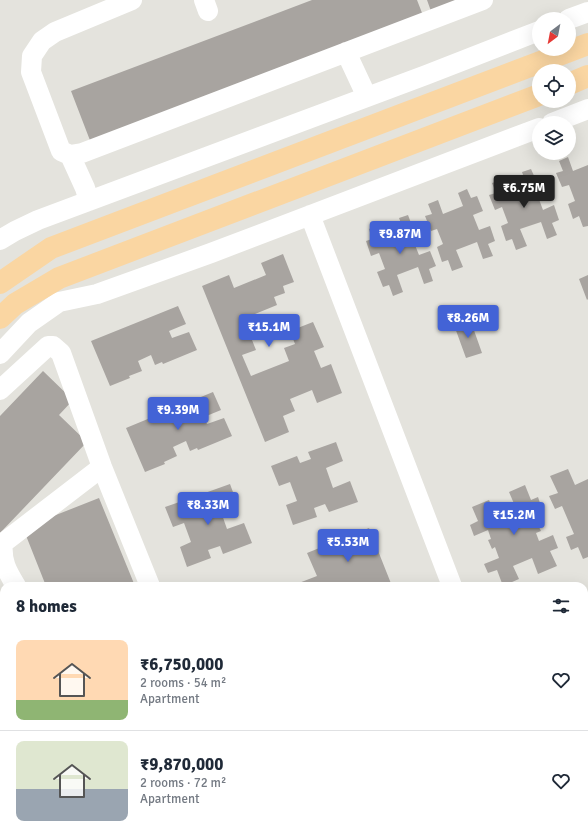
<!DOCTYPE html>
<html lang="en">
<head>
<meta charset="utf-8">
<style>
  :root { --surface:#fff; --page:#f6f6f7; --text:#1f2937; --muted:#747a83; --line:#e0e1e3; --accent:#4363d6 }
  body { margin:0; font-family:Signika,sans-serif; background:var(--page); color:var(--text); height:100vh; display:flex; flex-direction:column; font-size:15px; white-space:nowrap }
  * { box-sizing:border-box; margin:0 }
  p { font-size:13px; color:var(--muted) }
  .icon { flex:none; width:22px; height:22px; fill:none; stroke:currentColor; stroke-width:2; stroke-linecap:round; stroke-linejoin:round }
  .map { position:relative; flex:1; overflow:hidden }
  .panel { position:absolute; left:0px; top:582px; width:588px; height:256px; display:flex; flex-direction:column; background:var(--surface); border-radius:12px 12px 0 0; box-shadow:0 4px 16px #0002 }
  .panel>* { flex:none }
  .needle { width:26px; rotate:212deg }
  .controls { position:absolute; left:532px; top:12px; display:grid; gap:8px }
  .controls a { display:grid; place-items:center; width:44px; height:44px; border-radius:50%; background:var(--surface); box-shadow:0 4px 16px #0002; font-size:20px }
  .price { position:absolute; translate:-50% -34px; padding:0 9px; border-radius:4px; background:var(--accent); color:#fff; font-size:13px; line-height:26px; filter:drop-shadow(0 1px 2px #0008) }
  .price::after { content:''; position:absolute; left:50%; top:24px; width:12px; height:9px; margin-left:-6px; background:inherit; clip-path:polygon(0 0,100% 0,50% 100%) }
  .price.on { background:#222; color:#fff }
  ul { padding:0; list-style:none }
  li { display:flex; align-items:center; gap:12px; height:100px; padding:0 16px }
  li+li { border-top:1px solid var(--line) }
  li span { display:grid; place-items:center; flex:none; width:112px; height:80px; border-radius:8px; color:#555 }
  li>.icon { margin-inline-start:auto }
  span .icon { width:48px; height:48px; fill:#fffc; stroke-width:1 }
  li b { font-size:17px }
  h2 { display:flex; justify-content:space-between; align-items:center; height:48px; padding:0 16px; font-size:17px }
  .map>svg:first-child { display:block }
  .green { fill:#c0d7ba }
  .building { fill:#a8a4a0 }
  .lines { fill:none; stroke-linecap:round; stroke-linejoin:round }
  .minor { stroke:#fff; stroke-width:20 }
  .major { stroke:#fad6a2; stroke-width:22 }
</style>
</head>
<body>
<div class="map">
<svg width="588" height="838" viewBox="0 0 588 838">
  <rect width="100%" height="100%" fill="#e4e3dd"/>
  <!-- green -->
  <path class="green" d="M588,622V827L584,829V623Z
    M4,783V834H138L140,838H0V798Z
    M421,834H570L560,838H422Z"/>
  <!-- building -->
  <path class="building" d="M312,0H417L424,18L91,143L71,91Z
    M427,0H468L432,14Z
    M568,157L573,171L588,165V226L583,227L579,216L573,219L568,204L575,201L569,185L562,187L556,173L563,171L559,161Z
    M531,169L535,178L541,175L547,190L537,194L543,210L554,205L559,220L552,223L557,235L547,239L541,222L520,229L527,246L516,250L512,239L506,241L501,226L508,223L502,207L495,210L489,195L496,193L492,183L501,180L506,193L527,186L522,172Z
    M467,189L471,198L477,196L483,211L473,215L479,230L490,226L495,241L488,244L493,256L483,259L477,242L464,247L456,250L463,267L452,271L448,260L442,262L437,247L443,244L437,229L431,231L425,216L432,214L428,204L438,200L443,214L463,206L458,193Z
    M408,215L411,223L418,221L423,236L413,240L419,255L430,251L436,266L429,269L433,281L424,284L418,267L397,275L403,292L393,296L389,285L383,287L377,272L385,269L379,253L371,256L366,241L372,239L369,229L378,225L383,239L404,231L399,218Z
    M283,254L294,282L283,286L285,293L274,297L277,305L255,314L263,336L252,340L256,350L242,355L251,376L289,361L284,348L295,344L290,331L313,322L324,347L314,351L321,368L331,364L342,393L317,403L312,390L290,399L295,411L283,416L289,432L265,442L202,286L229,275L234,288L266,275L261,263Z
    M588,275V299L587,300L579,279Z
    M178,306L186,324L169,331L172,338L189,332L197,350L163,364L162,362L155,365L151,355L138,361L142,371L129,376L130,378L110,386L91,341Z
    M470,319L482,353L466,358L454,325Z
    M43,371L73,400L59,415L87,442L0,533V416Z
    M213,392L221,410L204,417L207,424L224,418L232,436L198,450L197,448L190,451L186,441L173,447L177,456L164,462L165,464L145,472L126,428Z
    M336,442L343,461L326,468L333,488L350,481L358,502L329,512L325,504L314,508L317,517L293,525L286,505L297,501L290,482L279,486L271,466L297,456L300,463L311,459L308,452Z
    M568,469L575,485L588,479V557L583,559L578,547L571,550L566,537L574,534L562,506L555,509L549,496L558,493L550,476Z
    M230,484L237,503L220,509L227,529L244,523L252,543L223,554L220,546L208,550L211,558L187,567L180,547L191,542L184,523L173,527L165,507L191,498L194,505L205,501L202,494Z
    M525,485L531,500L538,497L542,509L528,515L532,525L537,523L541,531L536,533L539,541L553,535L558,548L550,551L557,566L538,574L532,558L513,566L519,579L503,586L497,570L488,573L484,564L499,558L495,547L492,549L488,540L491,539L488,530L474,536L470,525L478,521L472,507L489,500L495,514L515,506L509,492Z
    M99,498L135,586H46L23,528Z
    M369,528L392,586H291L317,576L307,553Z
    M0,610L4,612V658L0,664Z
    M0,735L4,736V747L0,759Z
    M145,834H228L218,838H147Z"/>
  <g class="lines">
    <!-- minor -->
    <path class="minor" d="M132,0L55,32L42,41L32,56L31,72L61,151L70,155L82,153L483,0
      M204,0L208,11
      M569,19L588,12
      M346,52L367,97
      M552,123L588,109
      M70,155L85,188L89,201
      M310,215L452,586
      M0,240L15,231L38,220L426,75L539,31
      M0,354L29,323L59,302L97,294L211,253L539,128
      M0,390L48,346H53L61,353L102,467L150,586
      M16,586C7,571 1,561 3,543L102,467
      M584,605L588,603
      M0,778L4,765
      M398,834L400,838
      M242,838L253,834"/>
    <!-- major -->
    <path class="major" d="M569,84L588,76
      M0,283L51,248L588,44
      M0,318L15,304L59,278L539,95"/>
  </g>
</svg>
<div class="controls">
<a><svg class="needle" viewBox="-14 -14 28 28"><path d="M0-13l5 13h-10z" fill="#e53935"/><path d="M0 13l5-13h-10z" fill="#747a83"/></svg></a>
<a><svg class="icon" aria-label="locate" viewBox="0 0 24 24"><circle cx="12" cy="12" r="6"/><path d="M12 2v4M12 18v4M2 12h4M18 12h4"/></svg></a>
<a><svg class="icon" aria-label="layers" viewBox="0 0 24 24"><path d="M12 4l9 5-9 5-9-5zM3 14l9 5 9-5"/></svg></a>
</div>
<b class="price on" style="left:524px;top:209px">₹6.75M</b>
<b class="price" style="left:400px;top:255px">₹9.87M</b>
<b class="price" style="left:468px;top:339px">₹8.26M</b>
<b class="price" style="left:269px;top:348px">₹15.1M</b>
<b class="price" style="left:178px;top:431px">₹9.39M</b>
<b class="price" style="left:208px;top:526px">₹8.33M</b>
<b class="price" style="left:514px;top:536px">₹15.2M</b>
<b class="price" style="left:348px;top:563px">₹5.53M</b>
<section class="panel">
<h2>8 homes<svg class="icon" aria-label="filters" viewBox="0 0 24 24"><path d="M4 7h16M4 17h16"/><circle cx="9" cy="7" r="2"/><circle cx="15" cy="17" r="2"/></svg></h2>
<ul>
<li><span style="background:linear-gradient(#ffd9b3 75%,#8fb573 0)"><svg class="icon" aria-label="home" viewBox="0 0 24 24"><path d="M3 11l9-7 9 7M6 9v11h12V9"/></svg></span><div><b>₹6,750,000</b><p>2 rooms · 54 m²</p><p>Apartment</p></div><svg class="icon" aria-label="heart" viewBox="0 0 24 24"><path d="M12 20l-8-8c-3-5 5-10 8-4 3-6 11-1 8 4z"/></svg></li>
<li><span style="background:linear-gradient(#dfe7d0 60%,#9aa5b1 0)"><svg class="icon" aria-label="home" viewBox="0 0 24 24"><path d="M3 11l9-7 9 7M6 9v11h12V9"/></svg></span><div><b>₹9,870,000</b><p>2 rooms · 72 m²</p><p>Apartment</p></div><svg class="icon" aria-label="heart" viewBox="0 0 24 24"><path d="M12 20l-8-8c-3-5 5-10 8-4 3-6 11-1 8 4z"/></svg></li>
</ul>
</section>
</div>
</body>
</html>
